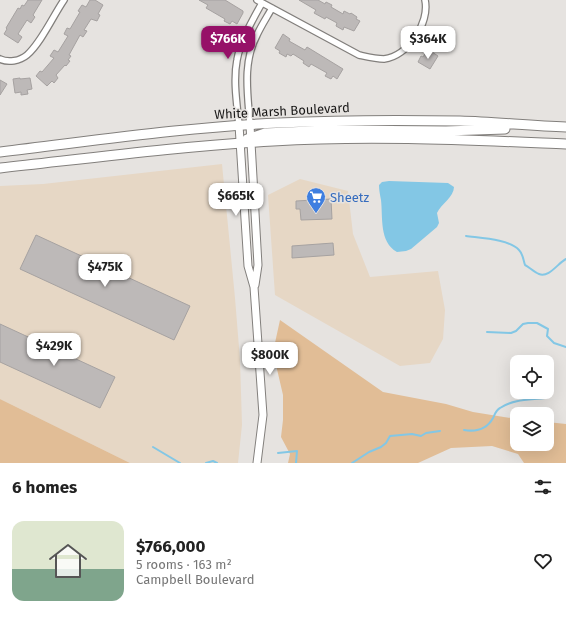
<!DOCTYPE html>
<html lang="en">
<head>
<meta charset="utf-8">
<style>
  :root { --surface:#fff; --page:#f6f6f6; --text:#222; --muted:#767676; --accent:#961168 }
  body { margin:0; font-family:"Fira Sans",sans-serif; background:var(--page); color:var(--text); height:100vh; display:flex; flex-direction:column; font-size:15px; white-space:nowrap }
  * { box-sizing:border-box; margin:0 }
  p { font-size:13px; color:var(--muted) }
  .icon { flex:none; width:22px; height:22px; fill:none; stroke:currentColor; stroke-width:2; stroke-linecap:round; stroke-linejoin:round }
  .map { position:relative; height:463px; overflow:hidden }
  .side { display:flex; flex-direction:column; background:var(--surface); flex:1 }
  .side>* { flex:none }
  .tools { position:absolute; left:510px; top:355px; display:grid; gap:8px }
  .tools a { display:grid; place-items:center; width:44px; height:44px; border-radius:8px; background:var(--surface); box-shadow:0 4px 16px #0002; font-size:20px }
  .price { position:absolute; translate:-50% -34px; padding:0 9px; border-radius:8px; background:#fff; color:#222; font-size:13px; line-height:26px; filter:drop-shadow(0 1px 2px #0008) }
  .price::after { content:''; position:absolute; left:50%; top:24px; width:12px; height:9px; margin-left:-6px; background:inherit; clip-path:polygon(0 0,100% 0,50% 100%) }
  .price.on { background:var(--accent); color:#fff }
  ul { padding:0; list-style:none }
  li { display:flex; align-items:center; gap:12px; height:100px; padding:0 12px }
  li span { display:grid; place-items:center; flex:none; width:112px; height:80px; border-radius:12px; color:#555 }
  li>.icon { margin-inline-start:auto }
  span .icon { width:48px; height:48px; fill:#fffc; stroke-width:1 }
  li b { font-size:17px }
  h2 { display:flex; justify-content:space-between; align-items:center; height:48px; padding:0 12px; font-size:17px }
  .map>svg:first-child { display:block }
  .commercial { fill:#e6d7c5 }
  .green { fill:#e1bd96 }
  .water { fill:#83c7e5 }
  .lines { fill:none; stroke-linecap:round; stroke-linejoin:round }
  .stream { stroke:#83c7e5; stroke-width:2 }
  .building { fill:#bdb9b8; stroke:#a6a2a1 }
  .minor-casing { stroke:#827f7c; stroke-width:8 }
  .tertiary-casing { stroke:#827f7c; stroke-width:9 }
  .primary-casing { stroke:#827f7c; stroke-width:11 }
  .minor { stroke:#fff; stroke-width:5.5 }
  .tertiary { stroke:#fff; stroke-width:7 }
  .primary { stroke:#fff; stroke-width:9 }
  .labels { text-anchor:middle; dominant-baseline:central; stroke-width:3; stroke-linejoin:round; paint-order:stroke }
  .street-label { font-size:13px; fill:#1a1918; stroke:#e6e3e0 }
  .shop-label { font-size:13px; fill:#366cbe; stroke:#e6e3e0; text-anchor:start }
</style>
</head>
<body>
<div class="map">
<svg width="566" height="463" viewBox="0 0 566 463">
  <rect width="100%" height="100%" fill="#e6e3e0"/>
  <!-- commercial -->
  <path class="commercial" d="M222,164L235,298L240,360L242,425L238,463H130L0,399V186L43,184Z
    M300,179L348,191L353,234L370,277L438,271L445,310L443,339L430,363L400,366L275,295L268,195Z"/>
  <!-- green -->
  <path class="green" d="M280,320L383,392L446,404L473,412L517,419V444H547V422L566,424V463H524L518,454L492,446L451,448L418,463H288L290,454L281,437L283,420V395L273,352Z
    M0,399L130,463H0Z"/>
  <!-- water -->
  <path class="water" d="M389,181L448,183L454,187C454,197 441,204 437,213L439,223L437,227L411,249L406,251L397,252C379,242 383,217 381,200C380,195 379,190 379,185L382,182Z"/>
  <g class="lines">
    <!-- stream -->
    <path class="stream" d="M466,236C480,238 509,239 519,250C523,254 523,259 525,265C529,267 534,272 539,274C549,278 558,263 566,259
      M487,332L511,333L516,331L523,324L528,323H537L548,329L547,336L554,343L566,347
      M464,430C476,432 487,429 493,418C495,414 496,410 500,408C514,399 529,400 545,398
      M153,447L180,463
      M278,453L297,451L296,463
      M206,463L213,461L217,463
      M352,463L369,452L381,447L386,443L390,436L412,434L421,436L426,433L440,431"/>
  </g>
  <!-- building -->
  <path class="building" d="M28,0H42L33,15L35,17L31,23L27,20L18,34L22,37L18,43L4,34L7,29L6,28L18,8L20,9L22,5L24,6Z
    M90,0H95L103,5L98,14L100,15L97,21L91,19L84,30L87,31L83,37L80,35L69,55L71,56L68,60L70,61L66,66L65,65L56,75L58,78L54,83L52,81L47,86L36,76L40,71L42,72L54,58L50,56L54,50L58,52L68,36L64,34L67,28L70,29L80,12L78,11L82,5L86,7Z
    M199,0H225L243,11V13L237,24L232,21L230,24L224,21L225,19L206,8L208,5Z
    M299,0H318L325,4L326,2L332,5L331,7L343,14L344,11L350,14L351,13L357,17L356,19L360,21L354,31L344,27L343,30L336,26L337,23L326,17L325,19L314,13L316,10Z
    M283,34L290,39L289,41L305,50L307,47L343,69L337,79L333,76L331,79L325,76L327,73L311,64L309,67L303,63L304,61L293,54L291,56L287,54L286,57L279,53L280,51L275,48Z
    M429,50L438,56L430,69L418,62L421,56L423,57L425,54L427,55Z
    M20,78V79L30,78L32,89L27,90L28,94L21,95V92L15,93L13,79Z
    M0,80L7,84L0,95Z
    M331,199L332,219L301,220L300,209H296V201Z
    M36,235L190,306L174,340L20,269Z
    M333,243L334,255L292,258V246Z
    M0,324L115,377L100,408L0,362Z"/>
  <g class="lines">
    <!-- minor casing -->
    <g class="minor-casing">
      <path id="minor" d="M257,0L359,55C368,57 376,59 384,59C408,56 430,23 425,0
        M0,59C8,63 20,61 27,55C41,43 53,16 64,0
        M239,125C237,104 233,81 237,60C240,42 253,19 262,3
        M250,125C248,95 242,63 257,35C261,26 267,17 272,8"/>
    </g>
    <!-- tertiary casing -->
    <g class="tertiary-casing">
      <path id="tertiary" d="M239,125L248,266L254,287L263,415L257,463
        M250,125L258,265L255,285"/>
    </g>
    <!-- primary casing -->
    <g class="primary-casing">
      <path id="primary" d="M247,139L265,133L333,130L446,131L505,129
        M0,152C93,141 186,127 279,123C340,120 400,120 460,121C496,122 531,126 566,127
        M0,168C91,158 182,146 273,141C371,135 469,140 566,144"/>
    </g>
    <!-- minor -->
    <use href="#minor" class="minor"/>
    <!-- tertiary -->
    <use href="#tertiary" class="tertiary"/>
    <!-- primary -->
    <use href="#primary" class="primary"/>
  </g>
  <!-- icons -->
  <defs>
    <g id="supermarket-pin" transform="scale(1)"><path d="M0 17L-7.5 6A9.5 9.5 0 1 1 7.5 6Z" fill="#3f7fe0" stroke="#e6e3e0"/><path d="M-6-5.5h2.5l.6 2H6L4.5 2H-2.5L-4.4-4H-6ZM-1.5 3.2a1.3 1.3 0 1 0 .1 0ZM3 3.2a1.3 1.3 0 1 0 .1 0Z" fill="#fff"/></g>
  </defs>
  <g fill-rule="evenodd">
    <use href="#supermarket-pin" x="316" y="197"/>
  </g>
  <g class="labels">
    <!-- street labels -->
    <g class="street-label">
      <text transform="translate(282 111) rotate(-3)">White Marsh Boulevard</text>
    </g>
    <!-- shop labels -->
    <g class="shop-label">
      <text x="330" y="197">Sheetz</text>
    </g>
  </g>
</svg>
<div class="tools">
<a><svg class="icon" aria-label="locate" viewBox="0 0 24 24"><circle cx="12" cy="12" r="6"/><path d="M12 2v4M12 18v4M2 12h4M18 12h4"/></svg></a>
<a><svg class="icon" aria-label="layers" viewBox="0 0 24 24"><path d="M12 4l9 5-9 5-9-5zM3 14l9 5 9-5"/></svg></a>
</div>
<b class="price on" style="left:228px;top:60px">$766K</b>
<b class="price" style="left:428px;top:60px">$364K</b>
<b class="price" style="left:236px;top:217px">$665K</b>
<b class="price" style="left:105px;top:288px">$475K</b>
<b class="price" style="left:54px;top:367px">$429K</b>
<b class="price" style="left:270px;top:376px">$800K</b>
</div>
<section class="side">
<h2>6 homes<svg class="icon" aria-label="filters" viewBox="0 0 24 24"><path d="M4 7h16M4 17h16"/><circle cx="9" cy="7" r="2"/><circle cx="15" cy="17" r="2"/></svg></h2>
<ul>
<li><span style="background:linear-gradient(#dfe7d0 60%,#7fa58c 0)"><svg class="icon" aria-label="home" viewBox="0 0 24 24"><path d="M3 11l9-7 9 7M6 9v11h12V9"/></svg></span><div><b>$766,000</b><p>5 rooms · 163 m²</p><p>Campbell Boulevard</p></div><svg class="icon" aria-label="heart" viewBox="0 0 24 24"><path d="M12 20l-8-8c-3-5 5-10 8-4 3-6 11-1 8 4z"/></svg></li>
</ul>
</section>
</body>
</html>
